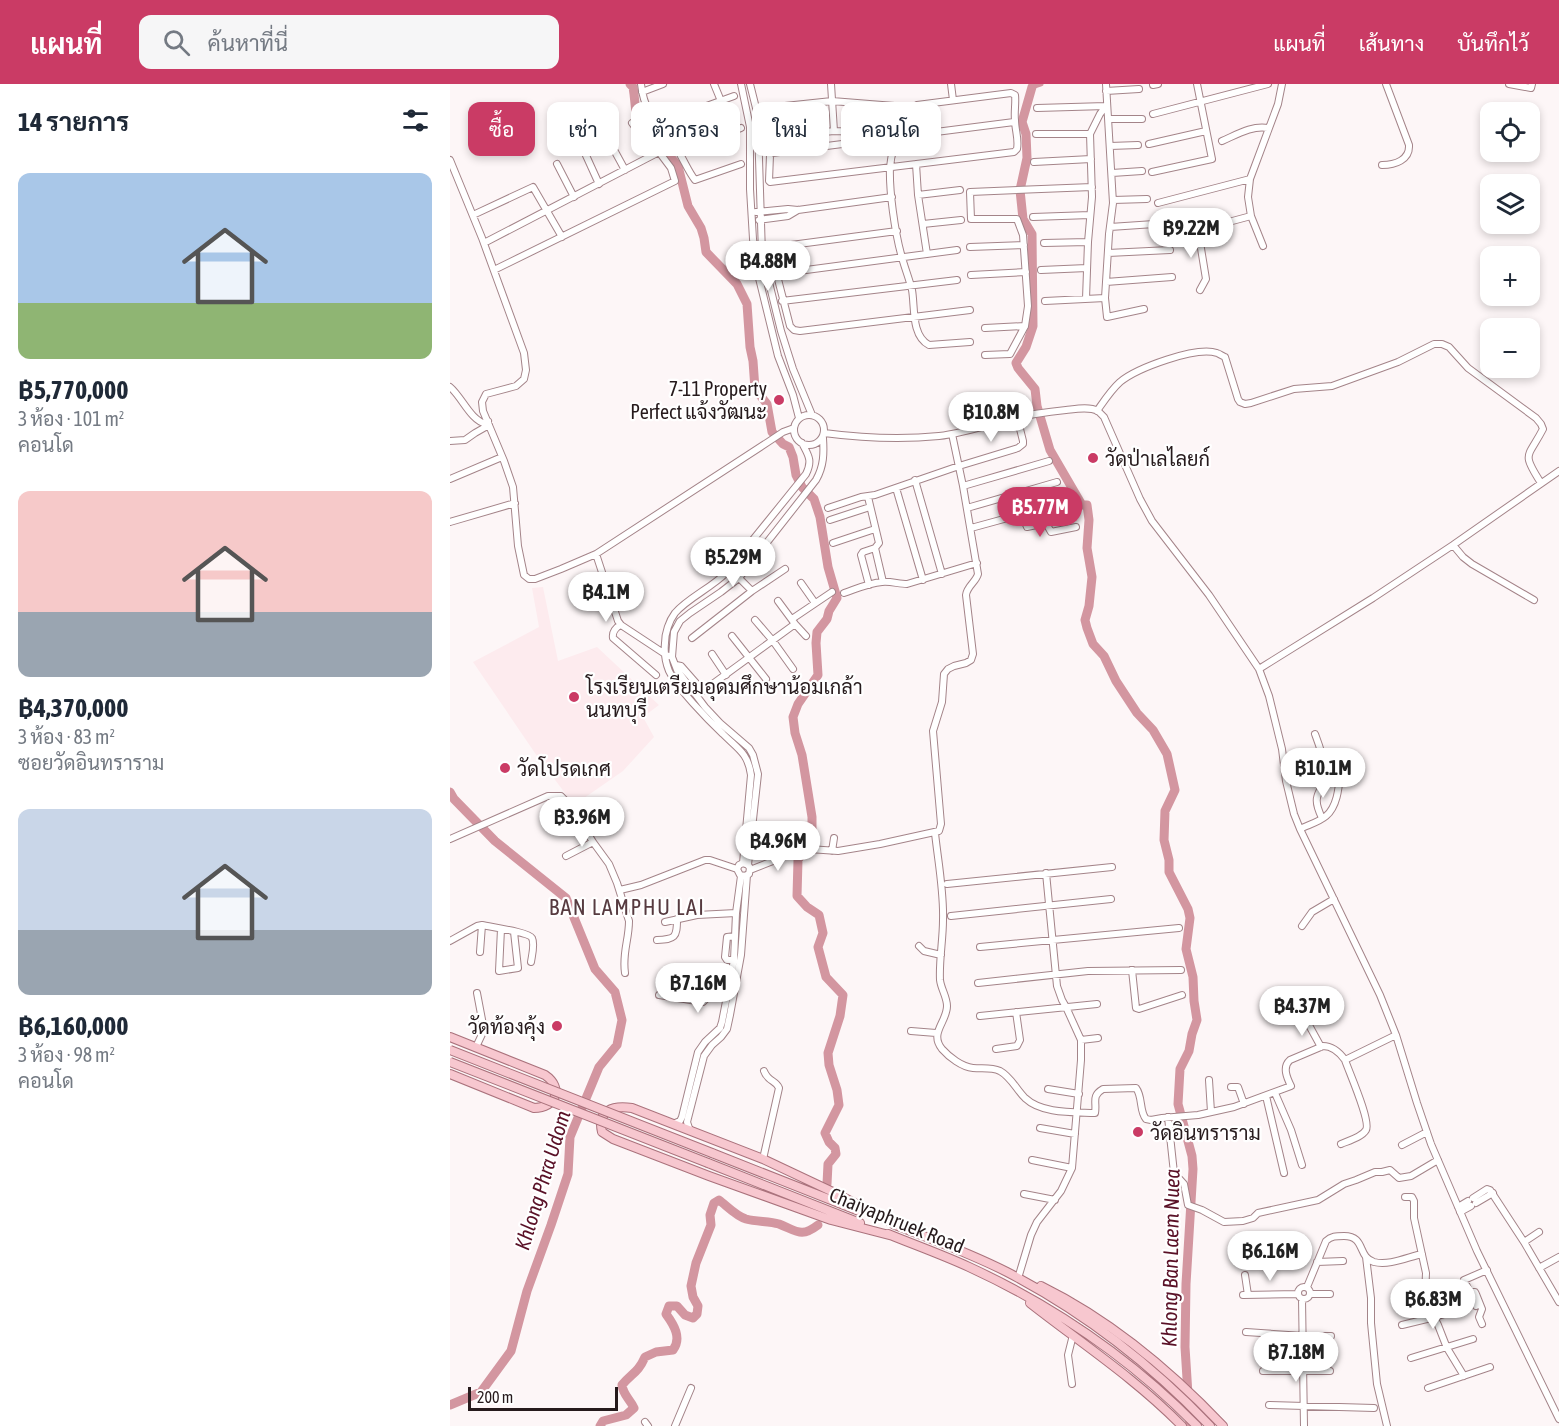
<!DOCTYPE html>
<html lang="th">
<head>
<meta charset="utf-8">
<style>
  :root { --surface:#fff; --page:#f6f6f7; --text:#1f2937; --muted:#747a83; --accent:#ca3b65 }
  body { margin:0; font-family:"Asap Condensed",Sarabun,sans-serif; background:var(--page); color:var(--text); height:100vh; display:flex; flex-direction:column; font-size:22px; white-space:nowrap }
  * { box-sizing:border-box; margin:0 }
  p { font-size:20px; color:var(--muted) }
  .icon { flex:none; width:33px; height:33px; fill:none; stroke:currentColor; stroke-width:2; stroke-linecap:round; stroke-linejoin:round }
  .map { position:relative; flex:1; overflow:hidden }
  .details { display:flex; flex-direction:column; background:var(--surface); width:450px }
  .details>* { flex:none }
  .guide { position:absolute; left:18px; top:18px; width:570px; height:54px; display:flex; gap:12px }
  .buttons { position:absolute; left:1030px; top:18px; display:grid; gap:12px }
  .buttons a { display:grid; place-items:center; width:60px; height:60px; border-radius:12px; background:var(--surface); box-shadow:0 3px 9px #0003; font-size:30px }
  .scale { position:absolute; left:18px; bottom:15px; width:150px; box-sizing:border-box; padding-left:6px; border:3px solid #261a1c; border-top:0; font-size:16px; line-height:21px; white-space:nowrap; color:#261a1c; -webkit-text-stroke:4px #fff; paint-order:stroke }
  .price { position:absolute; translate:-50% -51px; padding:0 14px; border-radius:21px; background:#fff; color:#222; font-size:20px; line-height:39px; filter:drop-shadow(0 2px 3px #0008) }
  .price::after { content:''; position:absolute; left:50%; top:36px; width:18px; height:14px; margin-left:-9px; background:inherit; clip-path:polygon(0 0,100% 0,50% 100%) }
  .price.on { background:var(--accent); color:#fff }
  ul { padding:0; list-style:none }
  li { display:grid; align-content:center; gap:12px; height:318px; padding:0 18px }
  li span { display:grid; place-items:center; height:186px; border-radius:12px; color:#555 }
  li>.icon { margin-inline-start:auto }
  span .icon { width:108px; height:108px; fill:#fffc; stroke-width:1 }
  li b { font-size:26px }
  h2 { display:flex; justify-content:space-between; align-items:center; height:72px; padding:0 18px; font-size:26px }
  .tag { padding:0 21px; border-radius:12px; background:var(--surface); box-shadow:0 3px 9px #0003; font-size:21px; line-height:54px }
  .tag.on { background:var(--accent); color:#fff }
  header { display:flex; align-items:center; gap:36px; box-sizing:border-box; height:84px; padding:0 30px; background:var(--accent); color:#fff }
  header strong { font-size:28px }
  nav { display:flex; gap:33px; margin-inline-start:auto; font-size:21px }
  .search { width:420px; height:54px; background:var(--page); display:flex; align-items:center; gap:15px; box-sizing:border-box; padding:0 21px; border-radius:12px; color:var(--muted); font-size:22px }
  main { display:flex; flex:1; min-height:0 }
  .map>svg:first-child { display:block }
  .built { fill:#fdebee }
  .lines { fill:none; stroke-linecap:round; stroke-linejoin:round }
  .canal { stroke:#d396a0; stroke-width:5 }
  .river { stroke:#d396a0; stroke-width:9 }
  .minor-casing { stroke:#a48489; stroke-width:8 }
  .major-casing { stroke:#aa727c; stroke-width:10 }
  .minor { stroke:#fff; stroke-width:6 }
  .major { stroke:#f7c7cf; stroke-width:8 }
  .major-bridge-casing { stroke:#aa727c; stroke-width:10; stroke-linecap:butt }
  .major-bridge { stroke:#f7c7cf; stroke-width:8 }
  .poi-dot { fill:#ca3b65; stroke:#fff; stroke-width:2 }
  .labels { text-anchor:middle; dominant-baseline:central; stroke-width:4.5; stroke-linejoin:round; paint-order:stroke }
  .poi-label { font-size:20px; fill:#261a1c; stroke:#fff; text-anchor:start }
  .street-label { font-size:20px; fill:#261a1c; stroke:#fff }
  .water-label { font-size:21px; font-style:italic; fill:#5a1127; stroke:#fff }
  .quarter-label { font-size:22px; letter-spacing:1.5px; fill:#573b40; stroke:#fff }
</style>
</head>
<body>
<header>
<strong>แผนที่</strong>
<div class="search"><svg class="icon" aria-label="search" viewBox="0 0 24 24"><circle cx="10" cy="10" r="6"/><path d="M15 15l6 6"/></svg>ค้นหาที่นี่</div>
<nav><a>แผนที่</a><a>เส้นทาง</a><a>บันทึกไว้</a></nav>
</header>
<main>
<section class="details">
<h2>14 รายการ<svg class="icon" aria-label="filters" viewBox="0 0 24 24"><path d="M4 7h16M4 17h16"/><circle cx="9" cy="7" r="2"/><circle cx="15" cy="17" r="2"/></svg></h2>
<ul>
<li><span style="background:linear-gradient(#a9c7e8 70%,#8fb573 0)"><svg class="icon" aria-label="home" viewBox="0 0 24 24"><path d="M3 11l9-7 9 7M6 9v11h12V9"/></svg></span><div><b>฿5,770,000</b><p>3 ห้อง · 101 m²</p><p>คอนโด</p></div></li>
<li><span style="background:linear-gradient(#f6c9c9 65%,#9aa5b1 0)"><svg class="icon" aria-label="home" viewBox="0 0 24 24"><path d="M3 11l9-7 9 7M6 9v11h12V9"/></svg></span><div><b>฿4,370,000</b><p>3 ห้อง · 83 m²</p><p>ซอยวัดอินทราราม</p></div></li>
<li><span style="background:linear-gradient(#c9d6e8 65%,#9aa5b1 0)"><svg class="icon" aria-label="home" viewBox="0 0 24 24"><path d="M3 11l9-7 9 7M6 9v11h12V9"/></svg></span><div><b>฿6,160,000</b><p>3 ห้อง · 98 m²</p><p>คอนโด</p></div></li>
</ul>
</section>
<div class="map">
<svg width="1109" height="1342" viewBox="0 0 1109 1342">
  <rect width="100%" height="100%" fill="#fdf6f7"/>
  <!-- built -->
  <path class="built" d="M93,503L108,577L147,563L209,621L193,633L204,653L173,687L124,721L87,672L23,578L89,543L82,504Z"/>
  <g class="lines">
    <!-- canal -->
    <path class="canal" d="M582,3L591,0"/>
    <!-- river -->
    <path class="river" d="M180,0L183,3L184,10L186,29L192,39L228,82L238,122L251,144L254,154L256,168L287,200L297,220L300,263L303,277L305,305L317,320L322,348L333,360L339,363L343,373L346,391L352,403L364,415L370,433L378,483L387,514L379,527L377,535L367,548L366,559L368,591L348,620L343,633L345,649L352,671L362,733V745L357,761L348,776L347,812L357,823L369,831L373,849L368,863L376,893L393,911L390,932L378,969L379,981L387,1006L389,1021L375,1049L379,1058L385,1064L386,1070L378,1080L377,1100
      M582,3L572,38L576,50L577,74L570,106L573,135L582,150L583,242L576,263L566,279L568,284L585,305L587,322L600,366L632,421H637L639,436L637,464L642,493L639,522L635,536L637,544L643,560L654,572L666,597L687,629L703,646L717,670L725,706L715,727L714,756L719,776V788L738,825L740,834L736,865L743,893L744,917L747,936L742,950L739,967L730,985L728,1020L742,1072L743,1085L736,1200L735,1263L740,1342
      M0,708L4,715L45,757L116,814L145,885L165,908L172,936L167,961L149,983L120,1053L118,1090L101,1141L77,1207L61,1267L31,1308L0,1321
      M150,1342L153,1337L176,1331L184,1324C180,1315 173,1311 172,1301C182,1289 188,1289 195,1273L206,1268L223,1266C232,1254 224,1241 216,1230L219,1222H227L235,1231L243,1234L247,1230L248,1222L243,1213L241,1202L246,1179L261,1141L260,1131L264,1119L269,1116C277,1122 286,1132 296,1135C307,1138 319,1137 329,1140C347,1147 351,1154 368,1141"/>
    <!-- minor casing -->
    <g class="minor-casing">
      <path id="minor" d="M191,0C194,30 211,44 228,67C234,76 238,87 245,96L291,80
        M264,0L271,17
        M291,0L300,43V105L303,155L307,186L328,272L343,311L349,334
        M300,0L307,28L308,43L312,170L331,247L343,285L362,331
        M381,0L384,47
        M501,0L503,16
        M656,0L663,119L659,150L655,214L657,233L694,225
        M1059,0L1081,4L1082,0
        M703,1L708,0
        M656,7L689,5
        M192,8L213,0
        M316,24L382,17L457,23
        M587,24L656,22
        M703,30L818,0
        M658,35H692
        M182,39L198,61L209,68
        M207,40L284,12
        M586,50H640
        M157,53L175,86
        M323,53L384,47L429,49
        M772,57C786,51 802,41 818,44
        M699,60L756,47
        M660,62L688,61
        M134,67L149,100
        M229,68L291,44
        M0,76L32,154L74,269L76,286L74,295L66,302L36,310L32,318L33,327L54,377L63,403L68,462L74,491L79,495H85L111,485L146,470L318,358L333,348L344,344
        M584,78L641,75
        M107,80L124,113
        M466,80L468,111L477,170
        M932,81C945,81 960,76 959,61L936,0
        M702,88L762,75L747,0
        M662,89L692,87
        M468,111L510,106
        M663,116L697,115
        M708,119L800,95
        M306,128L338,125L348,126L442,113
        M23,131L83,103L112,153
        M583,133L640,131
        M309,136L338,132L348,126
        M473,140L511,136
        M660,143L719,139
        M748,146L756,195L750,206
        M447,147L326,163L323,164L321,168L340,242L344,246L350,247L520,226
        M730,151L801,132
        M34,159L209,68L221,84L225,97L44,186
        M594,159L638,158
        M813,162L801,132L798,113L800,95L828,20L832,0
        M520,163L574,161
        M658,169L720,166
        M591,186L637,184
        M326,190L507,166
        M521,191L576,188
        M656,198L722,193
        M636,215L638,158L642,113L640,50L650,30L656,22
        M332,217L507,196
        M595,217L655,214
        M535,244L575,242
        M520,258L479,261C461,252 465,222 462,206C459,194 454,182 451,170C445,148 439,107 440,83C441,70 446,56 452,44C456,36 460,26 467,21L561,9L565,11C566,19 564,28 565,36C565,46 569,55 567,65L564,68C483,78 401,88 320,98L319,97L320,71L322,69L564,38
        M535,271L560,270L575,242L578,222L573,151L567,135H521L520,108L642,103
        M0,303C12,313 20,336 36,340L38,337
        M647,327C654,317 661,306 670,298C687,284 746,262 767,269C768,269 774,273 775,273L788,315L790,318L795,320L801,319L844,305L882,302L948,278L984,260H992L999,263L1018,284L1086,334L1091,340L1093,345C1078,374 1071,368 1091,399
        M344 346a15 15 0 1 1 30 0a15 15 0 1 1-30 0Z
        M374,349C412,354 451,356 489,352C514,349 537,341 561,335C579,330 597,328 616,326C625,325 639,322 648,327C650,329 652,331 654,333L690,415L702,437L759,511L809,585L819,612L832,665L836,697L844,730L850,745L930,911L946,951L967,1019L981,1060L1027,1167L1109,1335
        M0,357L15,356L25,349L39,341
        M0,395L52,373
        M465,396L492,490
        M513,402L599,377
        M446,404L473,496
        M418,413L429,459L425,464L433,498
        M378,424L411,413L425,411L509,382L568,364L573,360V357L567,333
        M517,424L607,398
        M572,431L577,443L596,439L601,448L626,443
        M380,436L420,423
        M0,438L65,419
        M521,444L624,416
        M383,459L425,445
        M1003,461L1013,473L1022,480L1084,516
        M146,470L168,537L171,541L218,572
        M280,485L302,507
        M351,499L365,519
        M419,501L411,471L413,468L425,464
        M394,509C406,505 419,499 432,498C440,497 449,500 457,500L527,479
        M328,517L345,540L356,552
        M342,535L382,508
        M305,536L323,557L343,585
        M171,541C166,543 162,548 163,554L206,591
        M282,552L316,595
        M242,554L302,507L335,485
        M262,570L276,591
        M226,581L231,582L253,607L345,540
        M809,585L923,514L1003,461L1109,387
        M865,650C869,661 875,676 875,688C874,711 859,707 872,734
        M850,745C858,741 869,738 876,732C889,721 889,698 891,682
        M485,749C488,777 494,808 493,836C493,856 489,876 490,896C491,905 497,913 497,922C497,938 479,949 492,965C499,973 512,983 523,984C532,985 541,983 550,987C561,993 566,1005 575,1014C592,1030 623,1028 645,1029C647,1018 641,1012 653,1005L686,1004C693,1013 689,1027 696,1035L701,1036L712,1034L748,1031L784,1023L841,1002C837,994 832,983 840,976L873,962C882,962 890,969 895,976L946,951
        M0,755L98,712H111L119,720L143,758L159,780L167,799L179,837C179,856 172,869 175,889
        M382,767L384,754
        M116,772L143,758
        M293,779L298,781L300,784L299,790L295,792L290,791L287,785L289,781L293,779L301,691C298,669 288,665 273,650C257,635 228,605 219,587C215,577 214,569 215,559C215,549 219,537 225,529C238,514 261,504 276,489L356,390C363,376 358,371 352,359
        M298,781L308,690L303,671L299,664L270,639L255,623L227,586L222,573L224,548L230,537L240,529L271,508L289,494L366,396C374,382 374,369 373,354
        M300,786L328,775L344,764L388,767L430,760L489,747L491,740L483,647L492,618L494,590L498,585L504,582L516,579L521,576L523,570L516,511C517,502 526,498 528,490L513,402L502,350
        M497,800L662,783
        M170,806L191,801L255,776H260L287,785
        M501,832L661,815
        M215,838L247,831L286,829
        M852,842L862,828L884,815
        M51,845L49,887L68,884L64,848
        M207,856C225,855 227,854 227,835
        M0,857L27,842L32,841C40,843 79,848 82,854C85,860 82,871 81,878
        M469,862L474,867L491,871
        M530,863L729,844
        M30,868L32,841
        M284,876H277L275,873L277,853L285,852
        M682,886L686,924L689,925L732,911
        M528,899L638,887L731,886
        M209,911L253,918L256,915L262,899L280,900
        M530,932L647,920
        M854,932L871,963
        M461,947L486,949
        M631,956L648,954
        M26,963L34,946L27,909
        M546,965L567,962L570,956L566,928
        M759,996L761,1028
        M781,1003H788L794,1020
        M598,1005L629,1010
        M825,1009L841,1046L852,1081
        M816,1012L834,1089
        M718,1033L724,1089L734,1100L738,1121L752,1126L774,1138L793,1137L803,1134L808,1129L868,1116L894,1100L906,1096L925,1088H932L940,1086L949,1094L961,1092L988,1076
        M223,1040L230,1037L232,1033L248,968L255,958L270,944L272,938L284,876L286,829L291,792
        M590,1044L625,1050
        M241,1047L239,1044L237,1038L254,972L262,961L271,953L277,945L280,931L291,871L297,791
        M891,1060C898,1057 912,1053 916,1046C921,1037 899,988 895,976
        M952,1061L977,1048
        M313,1075L329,1004C326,996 318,998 314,987
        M582,1076L622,1084
        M574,1110L605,1116
        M955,1113H962L964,1117V1134L976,1189L975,1211L980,1226L988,1241L997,1264L1014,1292
        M1023,1114L1037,1105L1040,1106L1074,1158L1109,1218
        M1026,1119L1043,1109
        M1008,1123L1018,1117
        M1010,1128L1021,1122
        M1074,1158L1089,1148
        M916,1173L921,1214V1239L927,1300L937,1342
        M867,1178L893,1177
        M1089,1184L1109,1173
        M569,1191L581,1151L587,1138L611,1107L622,1084L631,976V956L616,923L612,916L607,902L596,789
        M795,1191L798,1211
        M848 1209a6 6 0 1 1 12 0a6 6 0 1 1-12 0Z
        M857,1203L876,1157C881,1152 886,1152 894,1152C916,1152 907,1173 924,1178C939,1182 958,1173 972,1170
        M1019,1208H1025L1026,1210L1032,1225L1029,1233L1032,1240
        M861,1210H880
        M793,1211L848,1210
        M946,1212L976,1204
        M852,1215L854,1342
        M1026,1222L1014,1196L1037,1186
        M952,1241L985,1233L1007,1226
        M796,1248L853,1252H881
        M961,1274L1023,1255
        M813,1287H880
        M622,1300L618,1271L623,1251
        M978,1304L1040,1283
        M819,1321L924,1324
        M195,1338L198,1342
        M225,1342L241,1304"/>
    </g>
    <!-- major casing -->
    <g class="major-casing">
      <path id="major" d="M0,953L95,991C114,1004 106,1024 84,1024L0,990
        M262,1069L409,1127
        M258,1079L410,1139
        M443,1140C481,1155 520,1169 557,1188C632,1227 701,1280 760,1342
        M438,1150C465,1161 493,1171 519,1183C604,1222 681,1275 747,1342
        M443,1152L381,1136L259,1092L163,1055L152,1048C147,1026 163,1021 182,1024L313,1075L383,1108L447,1141
        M591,1202C660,1236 720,1286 773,1342
        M580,1219C631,1259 686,1295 732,1342"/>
    </g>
    <!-- minor -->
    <use href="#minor" class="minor"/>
    <!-- major -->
    <use href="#major" class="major"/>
    <!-- major-bridge casing -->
    <g class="major-bridge-casing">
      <path id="major-bridge" d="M0,966L262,1069
        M0,978L258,1079"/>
    </g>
    <!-- major-bridge -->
    <use href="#major-bridge" class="major-bridge"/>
  </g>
  <!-- markers -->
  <g class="poi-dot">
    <circle cx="329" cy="316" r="6"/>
    <circle cx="643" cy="374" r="6"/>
    <circle cx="124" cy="613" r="6"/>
    <circle cx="55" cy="684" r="6"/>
    <circle cx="107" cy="942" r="6"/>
    <circle cx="688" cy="1048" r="6"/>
  </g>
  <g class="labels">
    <!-- poi labels -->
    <g class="poi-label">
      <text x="317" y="304" text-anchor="end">7-11 Property<tspan x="317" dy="23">Perfect แจ้งวัฒนะ</tspan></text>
      <text x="655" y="374">วัดป่าเลไลยก์</text>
      <text x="136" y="602">โรงเรียนเตรียมอุดมศึกษาน้อมเกล้า<tspan x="136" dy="23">นนทบุรี</tspan></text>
      <text x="67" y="684">วัดโปรดเกศ</text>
      <text x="95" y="942" text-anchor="end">วัดท้องคุ้ง</text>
      <text x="700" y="1048">วัดอินทราราม</text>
    </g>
    <!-- street labels -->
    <g class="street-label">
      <text transform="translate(447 1136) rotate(22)">Chaiyaphruek Road</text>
    </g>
    <!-- water labels -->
    <g class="water-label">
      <text transform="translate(92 1096) rotate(-73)">Khlong Phra Udom</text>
      <text transform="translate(720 1174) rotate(-89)">Khlong Ban Laem Nuea</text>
    </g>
    <!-- quarter labels -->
    <g class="quarter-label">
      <text x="177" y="823">BAN LAMPHU LAI</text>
    </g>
  </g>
</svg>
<div class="buttons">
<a><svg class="icon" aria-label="locate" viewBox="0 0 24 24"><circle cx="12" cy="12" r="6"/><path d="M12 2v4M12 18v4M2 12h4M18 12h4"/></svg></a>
<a><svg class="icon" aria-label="layers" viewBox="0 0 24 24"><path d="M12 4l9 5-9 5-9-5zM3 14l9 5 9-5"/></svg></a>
<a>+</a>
<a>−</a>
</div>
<div class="scale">200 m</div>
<b class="price" style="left:741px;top:175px">฿9.22M</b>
<b class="price" style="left:318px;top:208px">฿4.88M</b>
<b class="price" style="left:541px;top:359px">฿10.8M</b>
<b class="price on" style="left:590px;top:454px">฿5.77M</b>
<b class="price" style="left:283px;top:504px">฿5.29M</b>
<b class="price" style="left:156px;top:539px">฿4.1M</b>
<b class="price" style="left:873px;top:715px">฿10.1M</b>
<b class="price" style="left:132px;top:764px">฿3.96M</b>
<b class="price" style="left:328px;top:788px">฿4.96M</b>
<b class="price" style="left:248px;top:930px">฿7.16M</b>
<b class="price" style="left:852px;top:953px">฿4.37M</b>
<b class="price" style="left:820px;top:1198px">฿6.16M</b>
<b class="price" style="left:983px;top:1246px">฿6.83M</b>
<b class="price" style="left:846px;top:1299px">฿7.18M</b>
<div class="guide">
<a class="tag on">ซื้อ</a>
<a class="tag">เช่า</a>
<a class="tag">ตัวกรอง</a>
<a class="tag">ใหม่</a>
<a class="tag">คอนโด</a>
</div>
</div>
</main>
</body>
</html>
